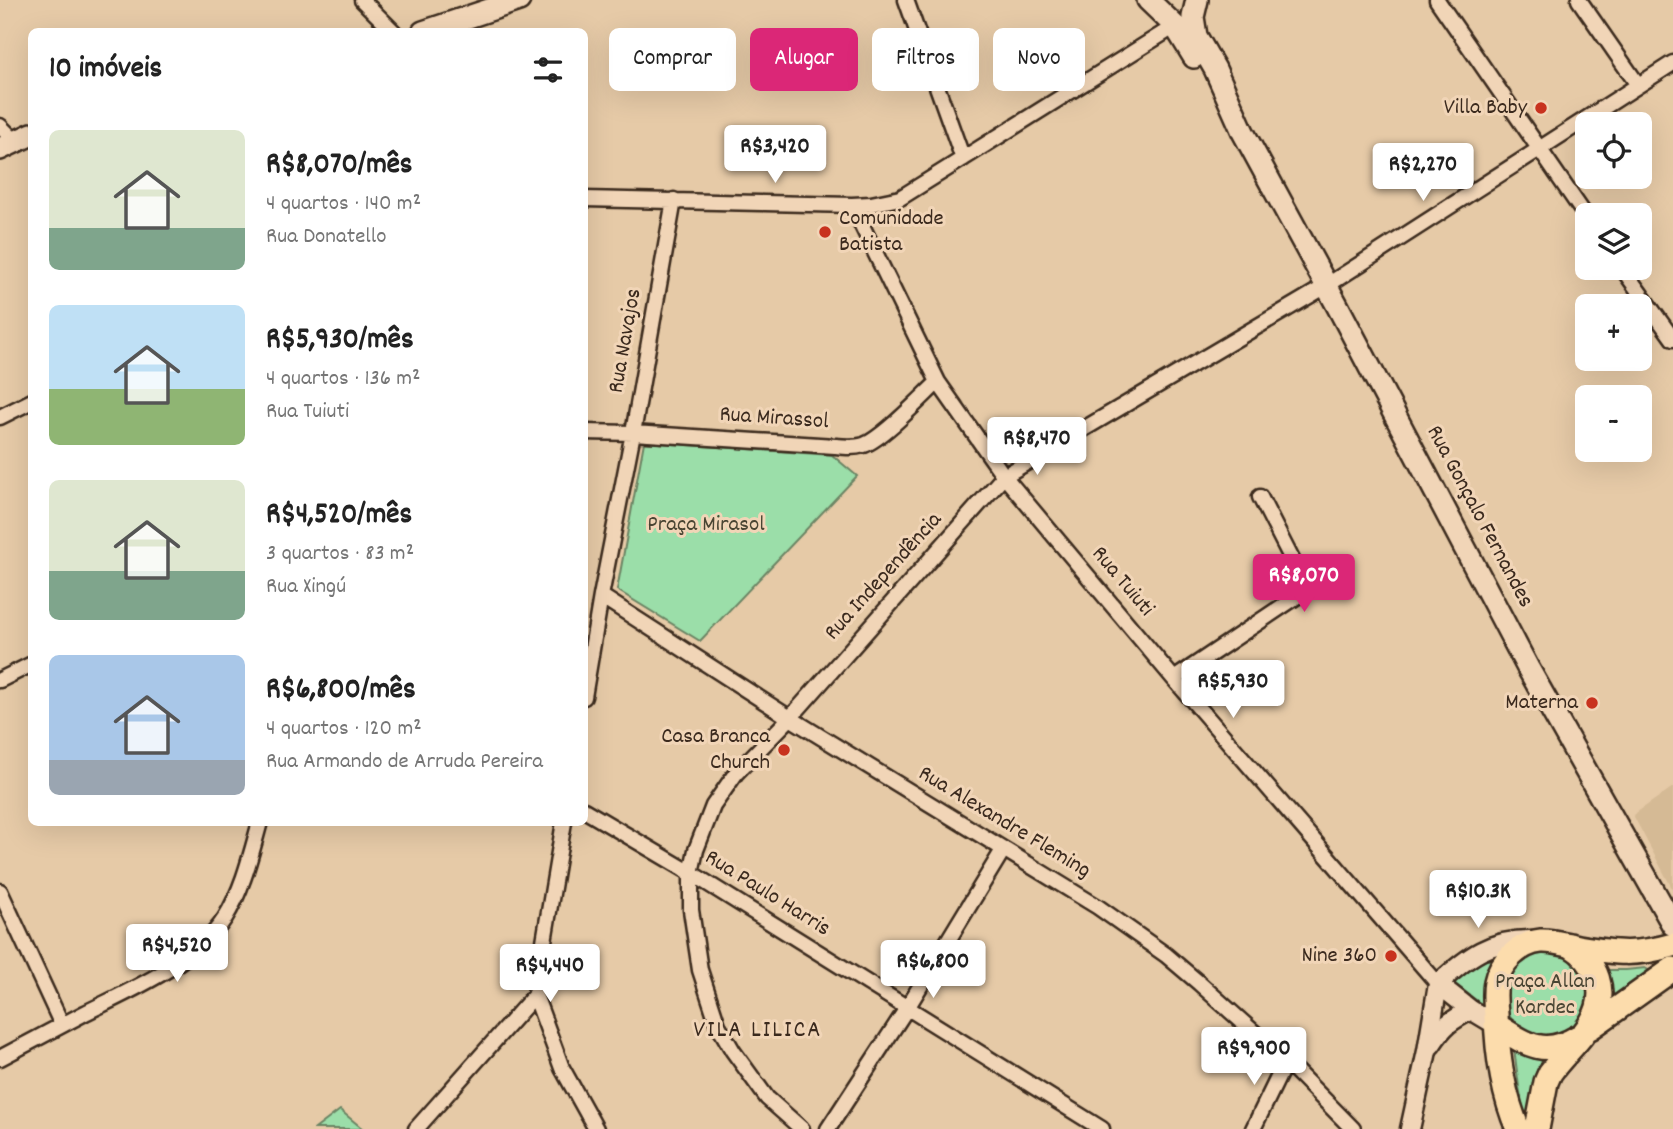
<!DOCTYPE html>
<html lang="pt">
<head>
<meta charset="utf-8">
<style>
  :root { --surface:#fff; --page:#f6f6f6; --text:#222; --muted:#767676; --accent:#db2777 }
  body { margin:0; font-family:Dekko,sans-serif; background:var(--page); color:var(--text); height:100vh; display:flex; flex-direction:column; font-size:26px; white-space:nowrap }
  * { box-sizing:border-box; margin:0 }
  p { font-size:23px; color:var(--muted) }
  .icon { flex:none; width:38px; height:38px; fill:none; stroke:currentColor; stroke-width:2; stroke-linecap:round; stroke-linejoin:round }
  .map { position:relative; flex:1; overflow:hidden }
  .side { position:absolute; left:28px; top:28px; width:560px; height:798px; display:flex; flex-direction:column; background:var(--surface); border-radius:10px; box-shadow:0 7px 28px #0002 }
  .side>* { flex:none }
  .guide { position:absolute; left:609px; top:28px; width:665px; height:63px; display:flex; gap:14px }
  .controls { position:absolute; left:1575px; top:112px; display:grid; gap:14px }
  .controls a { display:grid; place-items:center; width:77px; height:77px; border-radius:10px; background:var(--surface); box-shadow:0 7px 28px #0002; font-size:35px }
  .price { position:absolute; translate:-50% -60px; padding:0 16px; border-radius:7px; background:#fff; color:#222; font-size:23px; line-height:46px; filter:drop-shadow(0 2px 4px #0008) }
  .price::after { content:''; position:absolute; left:50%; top:42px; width:21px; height:16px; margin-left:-10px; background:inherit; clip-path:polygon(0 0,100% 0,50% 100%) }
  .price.current { background:var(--accent); color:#fff }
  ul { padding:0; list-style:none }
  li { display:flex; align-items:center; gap:21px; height:175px; padding:0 21px }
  li span { display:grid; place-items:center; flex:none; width:196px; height:140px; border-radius:10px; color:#555 }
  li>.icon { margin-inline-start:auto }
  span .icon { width:84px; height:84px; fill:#fffc; stroke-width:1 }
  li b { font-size:30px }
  h2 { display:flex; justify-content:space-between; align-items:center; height:84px; padding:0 21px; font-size:30px }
  .pill { padding:0 24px; border-radius:10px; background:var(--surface); box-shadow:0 7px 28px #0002; font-size:24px; line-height:63px }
  .pill.current { background:var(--accent); color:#fff }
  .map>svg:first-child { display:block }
  .built { fill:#d5ba95 }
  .green { fill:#9bdea9; stroke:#6b8464; stroke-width:2 }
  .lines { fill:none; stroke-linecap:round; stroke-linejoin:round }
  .minor-casing { stroke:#3b2a1e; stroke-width:19 }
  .tertiary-casing { stroke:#3b2a1e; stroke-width:23 }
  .secondary-casing { stroke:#3b2a1e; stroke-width:26 }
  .primary-casing { stroke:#3b2a1e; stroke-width:28 }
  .minor { stroke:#f1d5b7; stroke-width:14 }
  .tertiary { stroke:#f1d5b7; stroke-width:18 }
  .secondary { stroke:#f1d5b7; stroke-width:21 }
  .primary { stroke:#fcdcac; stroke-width:23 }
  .poi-dot { fill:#c8321e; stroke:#f1d5b7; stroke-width:2.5 }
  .labels { text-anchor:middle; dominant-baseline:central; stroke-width:6; stroke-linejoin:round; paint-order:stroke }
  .poi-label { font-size:23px; fill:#3b2a1e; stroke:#f1d5b7; text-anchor:end }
  .street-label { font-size:23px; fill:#3b2a1e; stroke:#f1d5b7 }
  .park-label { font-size:23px; fill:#494533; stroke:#f1d5b7 }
  .neighbourhood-label { font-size:24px; letter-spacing:2px; fill:#3b2a1e; stroke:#f1d5b7 }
</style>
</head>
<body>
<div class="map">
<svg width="1673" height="1129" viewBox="0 0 1673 1129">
  <rect width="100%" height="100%" fill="#e6caa7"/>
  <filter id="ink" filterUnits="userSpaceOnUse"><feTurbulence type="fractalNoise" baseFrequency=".0143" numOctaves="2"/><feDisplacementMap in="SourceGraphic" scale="14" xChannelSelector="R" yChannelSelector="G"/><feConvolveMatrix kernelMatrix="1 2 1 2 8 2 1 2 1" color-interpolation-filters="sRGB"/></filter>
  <g filter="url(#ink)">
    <!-- built -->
    <path class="built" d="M1673,787V890L1633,815Z"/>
    <!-- green -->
    <path class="green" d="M644,442L832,455L857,476L700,641L617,590Z
      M1504 995a42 42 0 1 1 84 0a42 42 0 1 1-84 0Z
      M1482,959L1490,960L1491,963L1485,1007L1454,983Z
      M1645,968L1650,971V974L1606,1005L1598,970H1626Z
      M1514,1049L1526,1055H1545L1536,1073L1526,1124L1519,1087Z
      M340,1110L363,1129H315Z"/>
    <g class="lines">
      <!-- minor casing -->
      <g class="minor-casing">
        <path id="minor" d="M362,0L394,32
          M906,0L963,159
          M1437,0L1587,218
          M1579,0L1638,85
          M0,126L16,142
          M584,199L852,205L871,204L900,198L1175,26
          M852,205L938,382L1004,476L1174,679L1438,984
          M1622,268L1673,339
          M0,417L32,401
          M584,432L633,433L835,446C845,447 854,448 864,445C883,438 921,398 938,382
          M601,596L790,718L1098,907L1166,955L1199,983L1286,1061L1353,1129
          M1174,679L1305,591V585L1260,497
          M0,680L32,664
          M584,697L601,596L633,433L674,200
          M584,810L691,873L1102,1129
          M0,891L62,1025
          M535,995L562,1068L596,1129
          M0,1058C28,1043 57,1028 85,1013C131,990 197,962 225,918C243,889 251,854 260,822
          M416,1129L535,995L564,822
          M802,1129L767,1098L733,1051L718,1025L700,970L691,910V873L696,850L713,806L736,773L790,718L1004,476L1326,286L1673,63
          M828,1129L907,1008L1003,850
          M1253,1129L1286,1061"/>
      </g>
      <!-- tertiary casing -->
      <g class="tertiary-casing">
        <path id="tertiary" d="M1438,984C1468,956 1491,939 1533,940
          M1438,984L1471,1010L1496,1025
          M1431,1045C1444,1025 1450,1021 1471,1010
          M1410,1129L1427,1051L1438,984"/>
      </g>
      <!-- secondary casing -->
      <g class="secondary-casing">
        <path id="secondary" d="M1148,0L1175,26L1194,57
          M1197,0L1193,17L1196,36L1215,69L1243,132L1336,303L1528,668L1673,925
          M423,32L519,0
          M0,149L32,134"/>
      </g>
      <!-- primary casing -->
      <g class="primary-casing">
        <path id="primary" d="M1496,1025C1526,1044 1544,1058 1578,1037
          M1590,1028L1673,969
          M1518,1129C1502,1092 1497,1054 1496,1014C1495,1004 1494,992 1496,982C1500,962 1520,943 1541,941C1553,940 1566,945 1578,947C1616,953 1635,956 1673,945
          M1537,1129L1546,1082L1550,1073C1562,1056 1582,1039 1592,1021C1609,992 1597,962 1570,945"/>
      </g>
      <!-- minor -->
      <use href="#minor" class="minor"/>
      <!-- tertiary -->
      <use href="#tertiary" class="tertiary"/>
      <!-- secondary -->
      <use href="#secondary" class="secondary"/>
      <!-- primary -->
      <use href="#primary" class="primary"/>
    </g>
  </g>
  <!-- markers -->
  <g class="poi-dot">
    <circle cx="1541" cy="108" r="7"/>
    <circle cx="825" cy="232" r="7"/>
    <circle cx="1592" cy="703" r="7"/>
    <circle cx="784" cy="750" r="7"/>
    <circle cx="1391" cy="956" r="7"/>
  </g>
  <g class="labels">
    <!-- poi labels -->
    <g class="poi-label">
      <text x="1527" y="108">Villa Baby</text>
      <text x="839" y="219" text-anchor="start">Comunidade<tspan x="839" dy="26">Batista</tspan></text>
      <text x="1578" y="703">Materna</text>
      <text x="770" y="737">Casa Branca<tspan x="770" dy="26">Church</tspan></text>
      <text x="1377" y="956">Nine 360</text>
    </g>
    <!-- street labels -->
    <g class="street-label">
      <text transform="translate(626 341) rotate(-80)">Rua Navajos</text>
      <text transform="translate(774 419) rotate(4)">Rua Mirassol</text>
      <text transform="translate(1479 517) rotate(62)">Rua Gonçalo Fernandes</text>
      <text transform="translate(884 577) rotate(-48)">Rua Independência</text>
      <text transform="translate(1122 582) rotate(50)">Rua Tuiuti</text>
      <text transform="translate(1004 823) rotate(31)">Rua Alexandre Fleming</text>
      <text transform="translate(767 894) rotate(32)">Rua Paulo Harris</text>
    </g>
    <!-- park labels -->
    <g class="park-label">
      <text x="706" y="525">Praça Mirasol</text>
      <text x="1545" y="982">Praça Allan<tspan x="1545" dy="26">Kardec</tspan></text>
    </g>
    <!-- neighbourhood labels -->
    <g class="neighbourhood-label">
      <text x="758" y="1031">VILA LILICA</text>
    </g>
  </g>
</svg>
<div class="controls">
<a><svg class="icon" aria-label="locate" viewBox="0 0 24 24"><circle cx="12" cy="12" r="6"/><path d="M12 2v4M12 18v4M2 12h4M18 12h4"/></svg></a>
<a><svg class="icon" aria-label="layers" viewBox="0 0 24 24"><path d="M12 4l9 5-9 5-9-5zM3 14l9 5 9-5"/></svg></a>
<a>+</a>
<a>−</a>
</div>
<b class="price" style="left:775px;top:185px">R$3,420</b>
<b class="price" style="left:1423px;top:203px">R$2,270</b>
<b class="price" style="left:1037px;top:477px">R$8,470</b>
<b class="price current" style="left:1304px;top:614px">R$8,070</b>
<b class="price" style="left:1233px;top:720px">R$5,930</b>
<b class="price" style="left:1478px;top:930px">R$10.3K</b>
<b class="price" style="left:177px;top:984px">R$4,520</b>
<b class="price" style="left:933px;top:1000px">R$6,800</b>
<b class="price" style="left:550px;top:1004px">R$4,440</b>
<b class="price" style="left:1254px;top:1087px">R$9,900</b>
<div class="guide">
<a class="pill">Comprar</a>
<a class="pill current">Alugar</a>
<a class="pill">Filtros</a>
<a class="pill">Novo</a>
</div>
<section class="side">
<h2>10 imóveis<svg class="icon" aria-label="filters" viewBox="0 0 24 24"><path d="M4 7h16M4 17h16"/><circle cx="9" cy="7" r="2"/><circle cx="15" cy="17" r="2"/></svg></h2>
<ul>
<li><span style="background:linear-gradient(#dfe7d0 70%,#7fa58c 0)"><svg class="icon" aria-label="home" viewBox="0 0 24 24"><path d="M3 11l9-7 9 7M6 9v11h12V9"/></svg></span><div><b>R$8,070/mês</b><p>4 quartos · 140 m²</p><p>Rua Donatello</p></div></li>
<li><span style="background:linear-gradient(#bfe0f5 60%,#8fb573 0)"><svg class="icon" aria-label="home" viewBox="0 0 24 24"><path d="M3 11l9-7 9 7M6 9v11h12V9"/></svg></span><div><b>R$5,930/mês</b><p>4 quartos · 136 m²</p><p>Rua Tuiuti</p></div></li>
<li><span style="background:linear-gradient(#dfe7d0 65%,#7fa58c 0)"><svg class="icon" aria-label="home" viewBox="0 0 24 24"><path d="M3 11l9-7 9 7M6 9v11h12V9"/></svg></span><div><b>R$4,520/mês</b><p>3 quartos · 83 m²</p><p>Rua Xingú</p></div></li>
<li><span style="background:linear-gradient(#a9c7e8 75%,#9aa5b1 0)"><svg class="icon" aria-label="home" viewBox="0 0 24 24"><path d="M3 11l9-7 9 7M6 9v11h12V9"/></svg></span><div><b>R$6,800/mês</b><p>4 quartos · 120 m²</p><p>Rua Armando de Arruda Pereira</p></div></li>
</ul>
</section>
</div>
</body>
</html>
